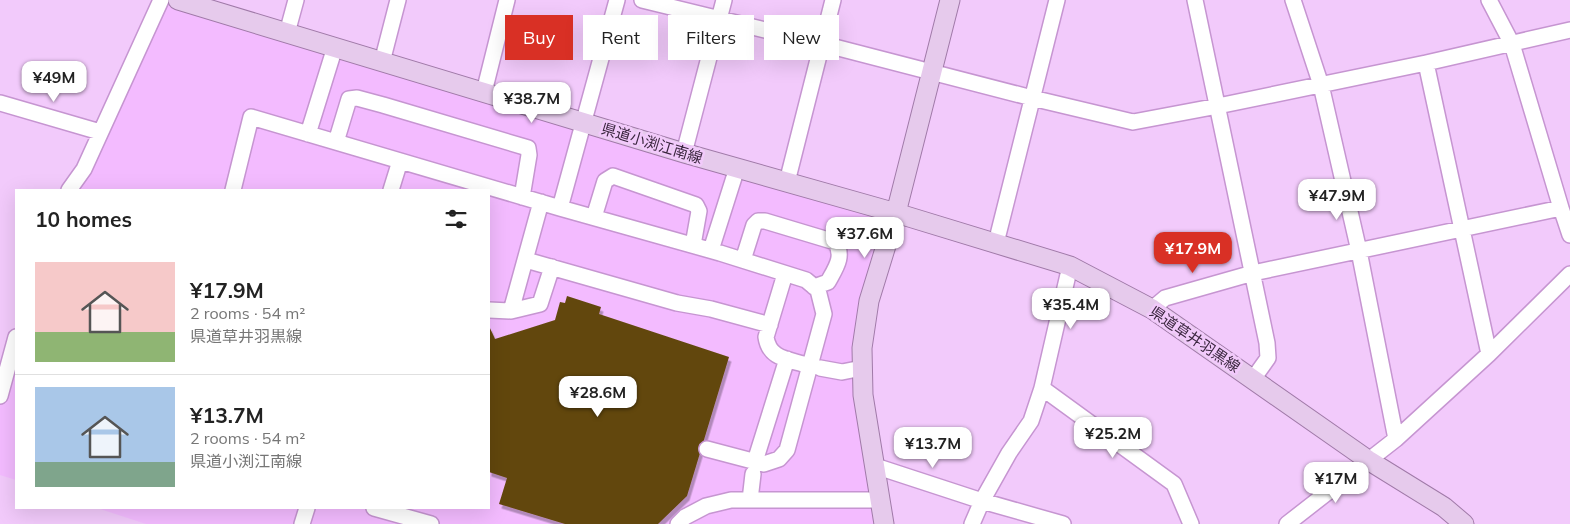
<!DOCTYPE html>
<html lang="en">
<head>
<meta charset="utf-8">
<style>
  :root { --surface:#fff; --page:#f6f6f6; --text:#222; --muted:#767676; --line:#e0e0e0; --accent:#d93025 }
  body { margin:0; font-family:Mulish,"Noto Sans JP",sans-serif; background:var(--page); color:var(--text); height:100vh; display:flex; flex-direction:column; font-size:19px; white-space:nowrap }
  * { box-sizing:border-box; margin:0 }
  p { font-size:16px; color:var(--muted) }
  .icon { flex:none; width:28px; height:28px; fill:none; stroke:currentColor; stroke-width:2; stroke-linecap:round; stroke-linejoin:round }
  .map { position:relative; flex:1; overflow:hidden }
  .drawer { position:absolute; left:15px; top:189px; width:475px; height:320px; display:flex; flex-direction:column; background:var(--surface); border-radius:0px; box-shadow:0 5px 20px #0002 }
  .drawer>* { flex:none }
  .guide { position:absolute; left:505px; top:15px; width:475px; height:45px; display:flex; gap:10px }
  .price { position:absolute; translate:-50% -42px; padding:0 11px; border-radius:10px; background:#fff; color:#222; font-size:16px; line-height:32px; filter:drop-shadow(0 1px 2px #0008) }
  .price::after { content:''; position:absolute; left:50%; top:30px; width:15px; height:11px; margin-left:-8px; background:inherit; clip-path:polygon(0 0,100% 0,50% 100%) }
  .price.selected { background:var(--accent); color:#fff }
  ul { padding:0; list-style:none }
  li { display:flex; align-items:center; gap:15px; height:125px; padding:0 20px }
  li+li { border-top:1px solid var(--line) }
  li span { display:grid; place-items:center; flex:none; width:140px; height:100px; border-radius:0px; color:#555 }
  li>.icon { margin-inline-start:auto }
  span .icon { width:60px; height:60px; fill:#fffc; stroke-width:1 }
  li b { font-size:21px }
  h2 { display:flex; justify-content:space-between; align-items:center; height:60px; padding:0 20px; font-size:21px }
  .tag { padding:0 18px; border-radius:0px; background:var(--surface); box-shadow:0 5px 20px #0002; font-size:18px; line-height:45px }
  .tag.selected { background:var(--accent); color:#fff }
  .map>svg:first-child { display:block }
  .built { fill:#f3bbff }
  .building { fill:#62460b; filter:url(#shadow) }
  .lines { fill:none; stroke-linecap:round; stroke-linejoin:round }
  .minor-casing { stroke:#c695d1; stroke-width:18 }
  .major-casing { stroke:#a07aa8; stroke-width:21 }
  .minor { stroke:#fff; stroke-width:15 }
  .major { stroke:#e6caec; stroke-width:19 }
  .labels { text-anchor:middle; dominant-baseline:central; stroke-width:5; stroke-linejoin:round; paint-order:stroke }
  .street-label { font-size:15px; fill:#3b273f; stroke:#f2cafb }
</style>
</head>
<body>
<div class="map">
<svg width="1570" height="524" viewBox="0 0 1570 524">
  <defs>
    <filter id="shadow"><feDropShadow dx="2.5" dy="4.5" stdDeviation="0" flood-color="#0004"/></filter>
  </defs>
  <rect width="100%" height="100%" fill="#f2cafb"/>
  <!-- built -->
  <path class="built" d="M161,0H178L896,213L862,348L884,524H146L97,508H489V190H69Z
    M16,337V480L0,475V396Z"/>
  <!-- building -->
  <path class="building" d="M567,296L601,307L599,314L729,357L687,496L658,524H565L499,504L507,478L489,472V326L495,339L555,320L560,302L565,303Z"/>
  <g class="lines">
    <!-- minor casing -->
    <g class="minor-casing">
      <path id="minor" d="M642,0L823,44L1032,98L1133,122L1218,106L1426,63L1570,30
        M1195,0L1267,343L1268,358L1253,379
        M1293,0L1321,85L1359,251L1396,439
        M1489,0L1512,44L1561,208
        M287,33L296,0
        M382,62L398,0
        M1426,63L1489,354
        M484,92L507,0
        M0,103L100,132
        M308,134L335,47
        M336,142L349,99L357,98L383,105L528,148L529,155L522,197
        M684,153L724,0
        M787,182L833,0
        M69,190L84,169L161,0
        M233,190L251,117L560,208L720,253L806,280L818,290L824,314L787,450L779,459L764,464L707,449
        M391,190L400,161
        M560,208L617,0
        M594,217L605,181L613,176L696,205L699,211L693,245
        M996,243L1057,0
        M711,250L737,168
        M526,260L677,303L711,309L770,325
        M743,260L754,225L758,221H765L835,242C845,256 835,269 828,282L814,287
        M785,274L766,337C769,358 786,359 803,364
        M1152,309L1165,298L1253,273L1561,208L1570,235
        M489,310L511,311L540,304L552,267
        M511,311L541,202
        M820,368L842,372L862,368
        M1042,388L1174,484L1191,524
        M0,396L16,337
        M757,455L787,359
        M875,466L982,501L1063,524
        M750,500L753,474
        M374,508L431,524
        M302,524L307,508
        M678,524L685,517L706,506L731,500H880
        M972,524L982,501L1009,453L1031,421L1042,388L1070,266
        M1287,524L1396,439L1489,354L1570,274"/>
    </g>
    <!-- major casing -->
    <g class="major-casing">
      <path id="major" d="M178,0L684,153L896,213L1070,266L1152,309L1368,460L1444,507L1464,524
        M884,524L863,395L862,348L869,301L896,213L950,0"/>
    </g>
    <!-- minor -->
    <use href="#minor" class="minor"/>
    <!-- major -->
    <use href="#major" class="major"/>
  </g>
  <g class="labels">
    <!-- street labels -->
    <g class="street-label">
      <text transform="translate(652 143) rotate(17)">県道小渕江南線</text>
      <text transform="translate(1195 339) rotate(34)">県道草井羽黒線</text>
    </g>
  </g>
</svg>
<b class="price" style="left:54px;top:103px">¥49M</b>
<b class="price" style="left:532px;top:124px">¥38.7M</b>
<b class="price" style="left:1337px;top:221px">¥47.9M</b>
<b class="price" style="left:865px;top:259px">¥37.6M</b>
<b class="price selected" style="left:1193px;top:274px">¥17.9M</b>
<b class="price" style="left:1071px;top:330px">¥35.4M</b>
<b class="price" style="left:598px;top:418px">¥28.6M</b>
<b class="price" style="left:1113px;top:459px">¥25.2M</b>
<b class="price" style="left:933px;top:469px">¥13.7M</b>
<b class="price" style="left:1336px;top:504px">¥17M</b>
<div class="guide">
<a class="tag selected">Buy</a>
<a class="tag">Rent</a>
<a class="tag">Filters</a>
<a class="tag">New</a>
</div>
<section class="drawer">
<h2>10 homes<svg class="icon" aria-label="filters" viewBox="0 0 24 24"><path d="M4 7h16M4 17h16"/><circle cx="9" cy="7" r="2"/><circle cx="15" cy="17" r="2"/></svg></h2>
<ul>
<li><span style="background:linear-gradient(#f6c9c9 70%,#8fb573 0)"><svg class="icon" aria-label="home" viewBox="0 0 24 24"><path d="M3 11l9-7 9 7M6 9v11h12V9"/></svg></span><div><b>¥17.9M</b><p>2 rooms · 54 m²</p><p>県道草井羽黒線</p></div></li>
<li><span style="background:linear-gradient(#a9c7e8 75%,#7fa58c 0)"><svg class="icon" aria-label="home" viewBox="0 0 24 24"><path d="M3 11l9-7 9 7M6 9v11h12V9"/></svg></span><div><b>¥13.7M</b><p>2 rooms · 54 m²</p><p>県道小渕江南線</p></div></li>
</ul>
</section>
</div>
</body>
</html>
